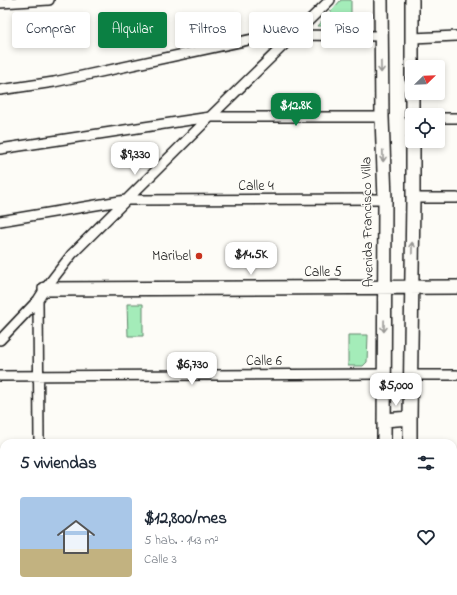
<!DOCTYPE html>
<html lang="es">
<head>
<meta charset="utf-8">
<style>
  :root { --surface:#fff; --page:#f6f6f7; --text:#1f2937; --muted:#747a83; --accent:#0b8043 }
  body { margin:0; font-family:"Indie Flower",sans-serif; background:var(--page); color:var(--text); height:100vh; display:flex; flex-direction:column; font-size:15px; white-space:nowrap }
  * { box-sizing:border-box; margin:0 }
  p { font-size:13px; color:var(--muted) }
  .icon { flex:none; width:22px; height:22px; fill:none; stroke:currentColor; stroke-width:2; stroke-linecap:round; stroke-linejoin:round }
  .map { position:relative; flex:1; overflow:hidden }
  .side { position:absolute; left:0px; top:439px; width:457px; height:156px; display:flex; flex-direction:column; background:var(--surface); border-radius:12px 12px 0 0; box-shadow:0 2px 6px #0003 }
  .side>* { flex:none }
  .guide { position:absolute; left:12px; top:12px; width:433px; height:36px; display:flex; gap:8px }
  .needle { width:26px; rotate:67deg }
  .buttons { position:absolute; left:405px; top:60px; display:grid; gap:8px }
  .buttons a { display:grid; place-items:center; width:40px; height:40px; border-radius:4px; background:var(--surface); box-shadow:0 2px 6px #0003; font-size:20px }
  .price { position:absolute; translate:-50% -34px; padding:0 9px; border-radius:8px; background:#fff; color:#222; font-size:13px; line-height:26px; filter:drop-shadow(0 1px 2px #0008) }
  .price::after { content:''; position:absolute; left:50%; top:24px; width:12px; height:9px; margin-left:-6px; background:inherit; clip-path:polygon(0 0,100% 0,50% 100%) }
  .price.active { background:var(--accent); color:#fff }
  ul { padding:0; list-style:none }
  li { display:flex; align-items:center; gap:12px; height:100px; padding:0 20px }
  li span { display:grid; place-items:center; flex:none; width:112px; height:80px; border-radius:4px; color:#555 }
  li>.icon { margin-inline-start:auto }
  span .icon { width:48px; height:48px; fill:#fffc; stroke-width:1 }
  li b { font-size:17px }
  h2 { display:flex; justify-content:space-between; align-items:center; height:48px; padding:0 20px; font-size:17px }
  .chip { padding:0 14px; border-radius:4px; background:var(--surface); box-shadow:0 2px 6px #0003; font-size:14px; line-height:36px }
  .chip.active { background:var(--accent); color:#fff }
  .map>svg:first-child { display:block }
  .green { fill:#a4ecb9; stroke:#60846a }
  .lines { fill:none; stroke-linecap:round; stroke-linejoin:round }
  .street-casing { stroke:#1c1c1c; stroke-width:12 }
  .secondary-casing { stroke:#1c1c1c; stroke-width:16 }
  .street { stroke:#fdfcf7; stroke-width:9 }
  .secondary { stroke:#fdfcf7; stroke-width:13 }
  .oneway { stroke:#989794 }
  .poi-dot { fill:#c8321e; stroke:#fdfcf7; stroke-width:1.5 }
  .labels { text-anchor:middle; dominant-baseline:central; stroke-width:3; stroke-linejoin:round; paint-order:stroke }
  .street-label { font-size:14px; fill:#1c1c1c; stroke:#fdfcf7 }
  .poi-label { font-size:14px; fill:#1c1c1c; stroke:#fdfcf7; text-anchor:end }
</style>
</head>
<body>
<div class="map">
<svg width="457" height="595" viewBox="0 0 457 595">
  <rect width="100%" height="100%" fill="#fdfcf7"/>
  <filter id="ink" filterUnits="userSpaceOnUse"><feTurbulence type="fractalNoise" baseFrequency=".025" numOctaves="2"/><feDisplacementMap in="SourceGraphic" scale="8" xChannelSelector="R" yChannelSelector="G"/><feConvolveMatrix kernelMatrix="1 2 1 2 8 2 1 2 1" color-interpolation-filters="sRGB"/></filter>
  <g filter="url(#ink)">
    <!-- green -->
    <path class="green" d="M341,0H351V26H318Z
      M127,304H143V336H128Z
      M348,335H368L367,362L363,366H348Z"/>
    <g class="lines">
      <!-- street casing -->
      <g class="street-casing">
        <path id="street" d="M0,3L49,0
          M412,38L457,36
          M0,90L54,82L276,34L294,35L381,36
          M438,118H457
          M0,149L210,117H382
          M413,198H457
          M0,221L126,200L385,199
          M38,300L39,443
          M0,340L38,300L45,289L72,254L210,117L330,0
          M410,375H457
          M0,376L383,374
          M0,459H4
          M0,543H4
          M41,591V595"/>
      </g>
      <!-- secondary casing -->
      <g class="secondary-casing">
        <path id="secondary" d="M381,0L382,117L385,199L384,443
          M412,0V78
          M412,93V115
          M45,289L457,287
          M384,420L410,418
          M410,443V418L413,198V141
          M414,591V595
          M384,595V591"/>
      </g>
      <!-- street -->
      <use href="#street" class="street"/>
      <!-- secondary -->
      <use href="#secondary" class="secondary"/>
    </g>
    <!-- one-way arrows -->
    <defs><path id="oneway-shaft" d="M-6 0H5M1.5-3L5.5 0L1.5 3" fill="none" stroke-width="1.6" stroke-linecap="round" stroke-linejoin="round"/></defs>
    <g class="oneway">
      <use href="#oneway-shaft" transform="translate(381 67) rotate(89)"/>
      <use href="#oneway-shaft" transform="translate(383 156) rotate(88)"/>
      <use href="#oneway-shaft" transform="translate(412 248) rotate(-89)"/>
      <use href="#oneway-shaft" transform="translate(384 326) rotate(91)"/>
    </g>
  </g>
  <!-- markers -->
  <circle class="poi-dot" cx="199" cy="256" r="4"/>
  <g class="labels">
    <!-- street labels -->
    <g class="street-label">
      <text x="256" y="186">Calle 4</text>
      <text transform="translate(368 222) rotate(-91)">Avenida Francisco Villa</text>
      <text x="323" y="272">Calle 5</text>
      <text x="264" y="361">Calle 6</text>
    </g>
    <!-- poi labels -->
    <g class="poi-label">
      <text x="191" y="256">Maribel</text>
    </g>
  </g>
</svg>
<div class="buttons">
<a><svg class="needle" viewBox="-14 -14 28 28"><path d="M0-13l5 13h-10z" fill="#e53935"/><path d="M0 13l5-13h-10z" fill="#747a83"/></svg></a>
<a><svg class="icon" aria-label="locate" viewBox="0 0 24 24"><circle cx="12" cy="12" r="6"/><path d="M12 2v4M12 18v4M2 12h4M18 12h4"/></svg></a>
</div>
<b class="price active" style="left:296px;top:127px">$12.8K</b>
<b class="price" style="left:135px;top:176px">$9,330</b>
<b class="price" style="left:251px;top:276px">$14.5K</b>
<b class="price" style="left:192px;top:386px">$6,730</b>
<b class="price" style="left:396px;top:407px">$5,000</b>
<div class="guide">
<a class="chip">Comprar</a>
<a class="chip active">Alquilar</a>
<a class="chip">Filtros</a>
<a class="chip">Nuevo</a>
<a class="chip">Piso</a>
</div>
<section class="side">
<h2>5 viviendas<svg class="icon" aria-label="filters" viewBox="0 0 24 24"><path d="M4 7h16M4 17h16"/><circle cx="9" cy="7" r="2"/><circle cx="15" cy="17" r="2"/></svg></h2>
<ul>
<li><span style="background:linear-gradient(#a9c7e8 65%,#c2b280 0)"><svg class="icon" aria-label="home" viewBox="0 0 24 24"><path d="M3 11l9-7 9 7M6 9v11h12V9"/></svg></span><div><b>$12,800/mes</b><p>5 hab. · 143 m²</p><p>Calle 3</p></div><svg class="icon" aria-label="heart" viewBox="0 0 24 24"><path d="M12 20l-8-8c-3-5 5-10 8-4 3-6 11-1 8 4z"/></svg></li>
</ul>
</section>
</div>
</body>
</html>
